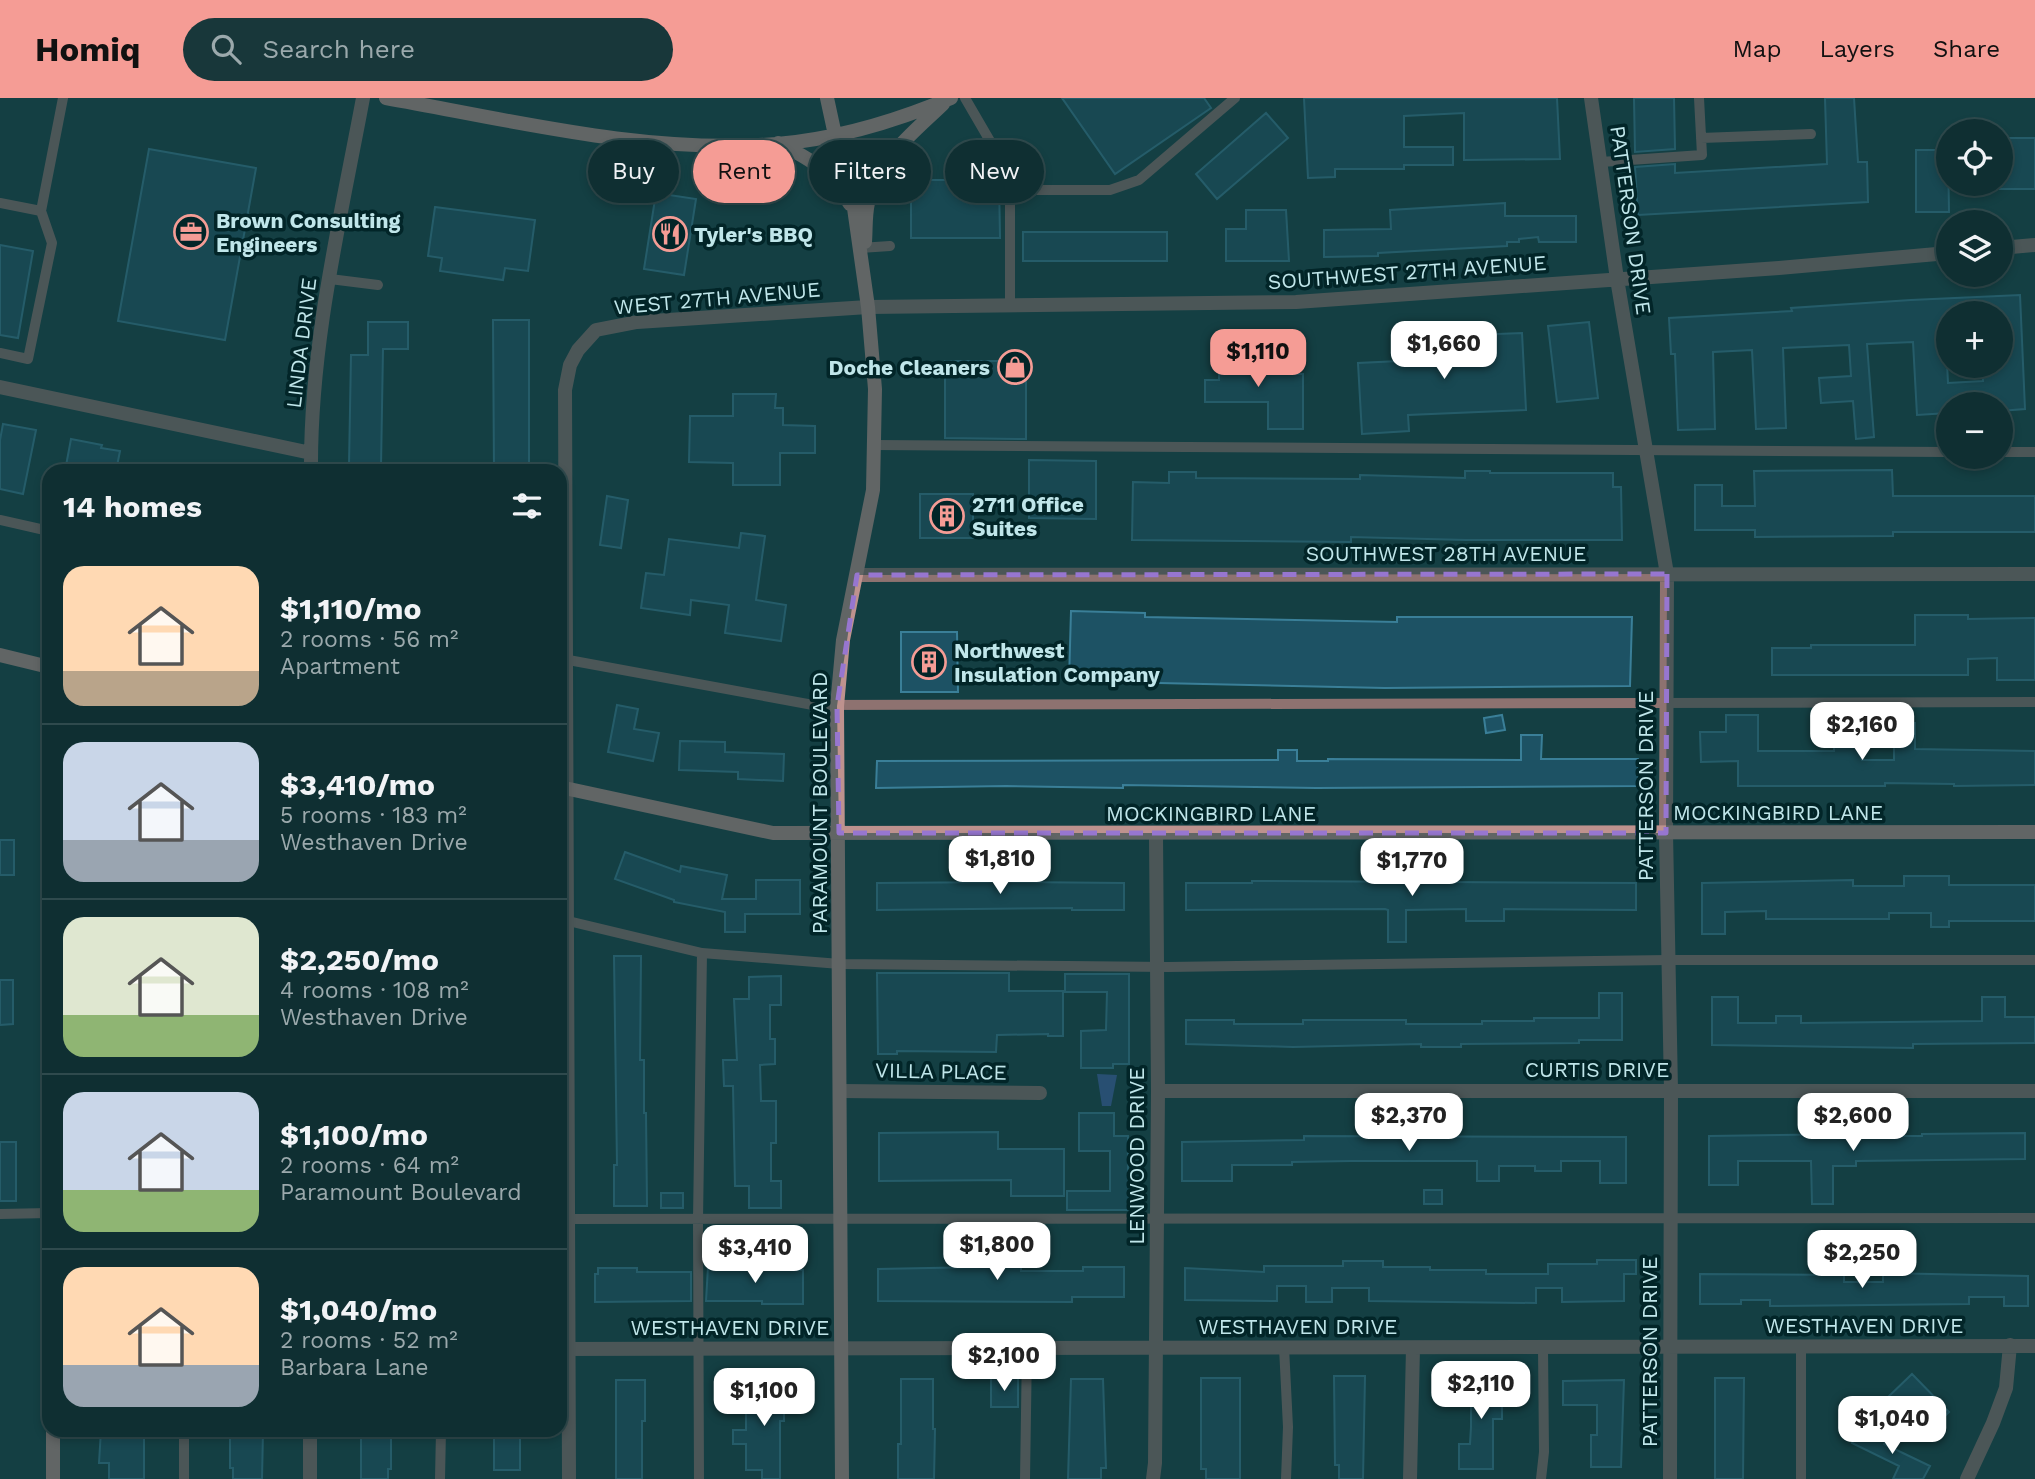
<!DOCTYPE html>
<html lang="en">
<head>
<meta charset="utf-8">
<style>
  :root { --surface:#0f2f32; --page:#18373a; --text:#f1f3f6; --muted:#9ba9ac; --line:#2f4a4d; --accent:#f59c95 }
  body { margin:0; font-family:"Work Sans",sans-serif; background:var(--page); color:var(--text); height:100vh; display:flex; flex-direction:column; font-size:26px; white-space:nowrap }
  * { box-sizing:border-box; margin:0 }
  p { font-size:23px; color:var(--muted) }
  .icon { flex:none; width:38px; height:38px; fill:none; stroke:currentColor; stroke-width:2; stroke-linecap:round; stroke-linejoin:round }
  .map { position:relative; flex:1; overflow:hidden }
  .side { position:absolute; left:42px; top:366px; width:525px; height:973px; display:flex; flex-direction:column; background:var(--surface); border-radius:21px; box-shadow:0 4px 10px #0003,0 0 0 2px var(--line) }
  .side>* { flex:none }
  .banner { position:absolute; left:588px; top:42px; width:665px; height:63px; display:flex; gap:14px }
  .tools { position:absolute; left:1936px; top:21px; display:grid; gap:14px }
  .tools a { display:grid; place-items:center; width:77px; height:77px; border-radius:50%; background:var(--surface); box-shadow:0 4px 10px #0003,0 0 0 2px var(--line); font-size:35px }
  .price { position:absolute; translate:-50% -60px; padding:0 16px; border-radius:14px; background:#fff; color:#222; font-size:23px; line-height:46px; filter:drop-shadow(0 2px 4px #0008) }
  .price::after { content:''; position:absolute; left:50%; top:42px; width:21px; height:16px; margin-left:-10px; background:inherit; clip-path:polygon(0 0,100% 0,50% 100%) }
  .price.current { background:var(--accent); color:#111 }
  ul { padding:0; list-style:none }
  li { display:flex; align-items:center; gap:21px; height:175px; padding:0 21px }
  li+li { border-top:2px solid var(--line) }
  li span { display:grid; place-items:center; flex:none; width:196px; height:140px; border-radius:21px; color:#555 }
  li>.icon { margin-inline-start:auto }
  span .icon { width:84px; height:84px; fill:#fffc; stroke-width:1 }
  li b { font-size:30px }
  h2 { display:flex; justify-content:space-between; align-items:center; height:84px; padding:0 21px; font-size:30px }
  .tag { padding:0 24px; border-radius:32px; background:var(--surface); box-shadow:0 4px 10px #0003,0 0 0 2px var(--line); font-size:24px; line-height:63px }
  .tag.current { background:var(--accent); color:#111 }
  header { display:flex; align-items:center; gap:42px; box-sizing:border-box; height:98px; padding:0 35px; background:var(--accent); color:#111 }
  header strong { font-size:33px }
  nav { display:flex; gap:38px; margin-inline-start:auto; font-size:24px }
  .search { width:490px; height:63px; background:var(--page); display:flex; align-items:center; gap:18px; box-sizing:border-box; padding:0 24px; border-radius:38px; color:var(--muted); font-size:26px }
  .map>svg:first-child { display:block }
  .water { fill:#4162ac }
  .building { fill:#1d5264; stroke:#3a7f98; stroke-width:2; fill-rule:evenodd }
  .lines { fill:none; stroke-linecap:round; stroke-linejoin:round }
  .lane { stroke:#8e7270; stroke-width:10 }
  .street { stroke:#8e7270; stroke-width:14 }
  .secondary { stroke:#be928e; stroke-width:14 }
  .marked { fill:none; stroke:#9776d0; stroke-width:5; stroke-dasharray:14 9; stroke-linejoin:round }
  .labels { text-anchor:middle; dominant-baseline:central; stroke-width:7; stroke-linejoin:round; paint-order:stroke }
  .poi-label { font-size:21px; font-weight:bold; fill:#c0e6ea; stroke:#022528; text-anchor:start }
  .street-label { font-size:21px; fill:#c0e6ea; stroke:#022528 }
</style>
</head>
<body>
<header>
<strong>Homiq</strong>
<div class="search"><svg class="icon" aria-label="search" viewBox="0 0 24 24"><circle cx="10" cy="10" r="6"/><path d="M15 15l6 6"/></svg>Search here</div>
<nav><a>Map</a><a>Layers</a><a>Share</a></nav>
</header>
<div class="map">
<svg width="2035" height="1381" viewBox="0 0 2035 1381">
  <rect width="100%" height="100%" fill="#143f43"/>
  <!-- water -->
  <path class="water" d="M1097,976L1117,977L1111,1008H1102Z"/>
  <!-- building -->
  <path class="building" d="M1062,0H1204L1211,10L1115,76Z
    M1304,0H1557L1560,61L1464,62V15L1404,18V49H1453V67H1404V71H1335V79L1308,80Z
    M1634,0H1674L1675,51L1635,54Z
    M1825,0H1854L1858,64H1867L1868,104L1638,117L1635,69L1675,66V75L1827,66Z
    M1266,15L1288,40L1217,101L1196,76Z
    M2000,40H2035V91H2000Z
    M149,51L256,70L225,242L118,223Z
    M1916,52H1948L1949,114H1916Z
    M911,82H999L1000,140H911Z
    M656,95L696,101L684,177L644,171Z
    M1505,105V118H1576V144H1539L1538,139L1519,141V144H1507V148L1378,155V158L1324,159V132L1391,131L1390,112Z
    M435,109L535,122L528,173L505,170L503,182L440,173L442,160L428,158Z
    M1246,112H1286L1289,163H1226V131H1246Z
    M1023,134H1167V163H1023Z
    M0,147L33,153L18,240L0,237Z
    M2020,197L2025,311L2000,313V306H1948V315L1917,317L1913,244L1867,246L1874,339L1856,341L1853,303L1821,305L1819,280L1851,278L1849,247L1783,250L1786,330L1756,331L1752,252L1713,254L1715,331L1678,332L1675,256H1671L1669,220L1792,213L1791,210L1911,202ZM1948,215H2000V268H1982L1983,283L1948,285L1945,225H1948Z
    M493,222H529V373H494Z
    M368,224H408V251H383L381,368H349L351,257H368Z
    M1589,224L1598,300L1557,304L1548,228Z
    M1522,235L1526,312L1408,317L1409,333L1362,336L1358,265L1420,262V239Z
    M1219,248H1246V276H1303V331H1268V304H1205V282H1219Z
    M945,263H1026V341L945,340Z
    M733,296H776L775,310H783V327L815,328V355H780V387H733V365L689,364L690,318H733Z
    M3,326L36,332L23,396L0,391V342Z
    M71,341L102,347L101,350L120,353L116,373H65Z
    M1029,362L1096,363V421L1029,420Z
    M1892,372L1893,398H2035V434H1893V438L1755,439V432H1695V387H1722V408H1755L1754,373Z
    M1465,373H1490V375H1613V389H1621L1622,442H1466L1351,439V444L1132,442L1133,384L1169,385V374H1196V380L1360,381V377L1465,380Z
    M920,396H973V440H920Z
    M607,398L628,402L621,450L600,447Z
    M741,435L765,438L756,502L786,507L781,543L725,535L729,507L691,502L690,517L641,510L646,475L664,477L669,441L739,450Z
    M1071,513L1145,515V519L1397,524V519H1632L1630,588L1385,590L1069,583Z
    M1915,517H1968V521L2035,520V582H1997V560L1968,561V577H1772V550H1811V547H1915Z
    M901,534H957L958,594H901Z
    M617,607L638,611L634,631L659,635L653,663L608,654Z
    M1502,617L1505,632L1486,635L1484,620Z
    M1726,617H1758V653H1834V644H1862V662H1894V625H1915V651L2035,653V687L1954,688V686L1885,685V688H1738V663L1701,664L1700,634H1726Z
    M1521,637H1542L1541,661H1638V688L1316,690L1123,687V690L1006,688L876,690L877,663L1278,662V652H1297V663H1328V661L1521,662Z
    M680,643L725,644V654L784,656L783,683L738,681V674L679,672Z
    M0,742H14V777H0Z
    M625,754L680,774L681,768L727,777L722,801H756V782H800V816H745V834H725V814L674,804V802L615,781Z
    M1904,778H1949V787H2035V823H1949V829H1931V815H1889V821H1766V813L1725,814V836H1702V785L1853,782V788H1904Z
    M1252,783L1636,785V812L1504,811V823H1466V811L1406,812V844H1388V812L1385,811L1186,812V785H1252Z
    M1006,784L1124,785V812H1072V810L877,812V785Z
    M614,858H641L640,962H644V1015H646L647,1108H614V1067H617Z
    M877,875H1009V893H1063V938H1048V936L997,937L996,954L897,953V956H878Z
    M1065,876H1129V966H1113V970H1081V933L1106,932L1107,894H1065Z
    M781,878V907H770V941H775V966L760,967L761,1003H776V1045H771V1083H781V1110H749V1088H735L733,988H724L723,962H737L734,901H749V879Z
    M0,882H13V926L0,927Z
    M1599,895H1622V942H1579V945L1461,946V949H1421V946L1293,949L1186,946V922H1234V926H1303V922H1406V926H1482V923H1534V920H1599Z
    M1712,899H1738V925H1776V918H1801V925L1982,923V899H2005V919H2035V945L1913,946V950L1712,947Z
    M1079,1015H1114V1038H1128V1078H1130V1112H1067V1093H1110V1053H1079Z
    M998,1034V1051H1064V1098H1011V1082L879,1083V1035Z
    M2025,1035V1061L1856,1063V1068H1833V1106H1812L1811,1063H1738V1087H1709V1038L1856,1036V1038H1922V1036Z
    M1304,1038L1626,1039V1085H1600V1063H1561V1073H1535V1068H1499V1083H1477V1063H1351L1292,1064V1067H1232V1083H1182V1044L1304,1042Z
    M0,1044H16V1103H0Z
    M1424,1092H1442V1106H1424Z
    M661,1095H683V1110H661Z
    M996,1133L999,1165H1021V1173H1083V1169H1124V1199H1072V1204L878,1203V1171L981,1169L978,1134Z
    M1597,1162H1636V1176H1624V1203L1562,1204V1190H1536V1205L1369,1203V1190H1332V1204H1306V1188H1277V1203L1185,1202V1170L1264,1174V1168H1343V1163H1383V1169H1430V1172H1486V1176H1548V1166H1597Z
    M708,1169L803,1172V1206H762V1203H706Z
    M598,1170H637V1174H691V1203L595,1204V1176H598Z
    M1883,1175L2028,1178V1208H2004V1199H1969V1206L1770,1208V1202H1741V1206H1700V1176L1844,1177V1184H1883Z
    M1912,1276L1949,1314L1924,1339L1886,1301Z
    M1334,1278H1365L1363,1381H1339V1367H1335Z
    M1459,1279H1502V1321H1493V1371H1459V1346H1470L1471,1329V1293H1459Z
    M991,1280H1018V1309H991Z
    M1201,1280H1240V1381H1206V1371H1201Z
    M1715,1280H1744L1743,1381H1715Z
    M901,1281H933V1331H935L934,1381H898V1346H901Z
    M1071,1281H1103L1106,1370H1101V1381H1068Z
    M616,1282H645V1323H642V1381H616Z
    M752,1282H784V1323H780V1381H762V1372H746V1346H733V1332H746V1302H752Z
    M1624,1282L1621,1369H1591V1337H1597V1307H1563V1283Z
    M101,1332H144V1381H109V1365H99Z
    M494,1332H520V1372H494Z
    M1867,1332L1886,1342L1884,1346L1930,1368L1923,1381H1893L1899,1368L1852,1345L1857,1333L1865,1337Z
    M230,1333H263L262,1381H233V1370H230Z
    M361,1333H391V1371H388V1381H361Z"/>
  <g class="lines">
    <!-- lane -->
    <path class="lane" d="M965,0L997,55L1010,92V207
      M1701,40L1811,36
      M1601,64L1702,57L1699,0
      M1010,92H1110L1139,82L1235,0
      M0,105L41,113L63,0
      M860,150L890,148
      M330,181L378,187
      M0,255L28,261L52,145L41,113
      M874,347L1948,354
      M2000,354H2035
      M0,422L49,433
      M563,561L813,607L2035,604
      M564,822L702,855L840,866L1168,869L1668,862H2035
      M0,1116L49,1115
      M560,1121L2035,1120
      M1284,1249L1288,1329L1286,1381
      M1801,1249V1381
      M184,1332V1381
      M440,1381L441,1332
      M699,1381L698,1122L702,855
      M1025,1381L1027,1249
      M1541,1381L1544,1354L1543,1250"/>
    <!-- street -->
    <path class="street" d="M1591,0L1617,181L1667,476L1666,735L1671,992L1670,1381
      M2000,150L2035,147
      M0,289L311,355
      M311,373C310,247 340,123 363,0
      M857,477L2035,476
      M841,993L1040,995
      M1158,993H2035
      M560,1251L2035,1248
      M310,1332V1381
      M569,1381L565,292L570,267L578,252L596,232L637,224L868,209L1296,204L1779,170L1948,155
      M1153,1381L1155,1365L1158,993L1156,736
      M1410,1381L1413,1250
      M1967,1381L1993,1325L2006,1290L2010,1247"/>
    <!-- secondary -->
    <path class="secondary" d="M386,0C515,23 645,56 777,46C836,41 896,23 951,0
      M827,0L835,37L852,96L868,209L875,291L873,392L843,542L837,608L842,1381
      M778,45C813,62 830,73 850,106
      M865,144C866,131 865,118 868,105C876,63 913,35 943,6
      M0,557L49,569
      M560,689L773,735L2035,734
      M53,1332V1381"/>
  </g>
  <!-- marked area -->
  <path d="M0 0H2035V1381H0ZM1667,476L1666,735H839L837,608L857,477Z" fill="#143f43" fill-opacity=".55" fill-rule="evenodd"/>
  <path class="marked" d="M1667,476L1666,735H839L837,608L857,477Z"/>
  <!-- icons -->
  <defs>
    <g id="office-ring" transform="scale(1.75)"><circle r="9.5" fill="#022528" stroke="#f59c95" stroke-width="1.5"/><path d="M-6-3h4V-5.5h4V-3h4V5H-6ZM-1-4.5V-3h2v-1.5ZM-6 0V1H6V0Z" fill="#f59c95"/></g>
    <g id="restaurant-ring" transform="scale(1.75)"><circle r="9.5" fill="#022528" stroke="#f59c95" stroke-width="1.5"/><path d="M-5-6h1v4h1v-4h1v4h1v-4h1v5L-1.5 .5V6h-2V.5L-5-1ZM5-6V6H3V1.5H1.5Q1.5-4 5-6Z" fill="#f59c95"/></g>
    <g id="shop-ring" transform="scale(1.75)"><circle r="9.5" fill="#022528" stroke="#f59c95" stroke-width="1.5"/><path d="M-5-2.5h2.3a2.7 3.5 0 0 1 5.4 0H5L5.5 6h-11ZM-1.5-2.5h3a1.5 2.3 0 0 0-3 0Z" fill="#f59c95"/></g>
    <g id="building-ring" transform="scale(1.75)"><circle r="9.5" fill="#022528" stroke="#f59c95" stroke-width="1.5"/><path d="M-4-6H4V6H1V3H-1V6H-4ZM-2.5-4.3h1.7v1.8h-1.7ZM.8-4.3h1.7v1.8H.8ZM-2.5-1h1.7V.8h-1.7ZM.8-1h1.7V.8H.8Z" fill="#f59c95"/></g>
  </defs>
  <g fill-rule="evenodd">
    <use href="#office-ring" x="191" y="134"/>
    <use href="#restaurant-ring" x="670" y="136"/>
    <use href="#shop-ring" x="1015" y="269"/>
    <use href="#building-ring" x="947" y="418"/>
    <use href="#building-ring" x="929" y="564"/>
  </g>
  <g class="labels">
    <!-- poi labels -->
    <g class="poi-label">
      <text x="216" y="122">Brown Consulting<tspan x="216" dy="24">Engineers</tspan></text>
      <text x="694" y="136">Tyler's BBQ</text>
      <text x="990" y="269" text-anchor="end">Doche Cleaners</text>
      <text x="972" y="406">2711 Office<tspan x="972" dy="24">Suites</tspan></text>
      <text x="954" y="552">Northwest<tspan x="954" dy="24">Insulation Company</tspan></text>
    </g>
    <!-- street labels -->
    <g class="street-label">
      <text transform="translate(1631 122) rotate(82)">PATTERSON DRIVE</text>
      <text transform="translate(1407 174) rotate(-4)">SOUTHWEST 27TH AVENUE</text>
      <text transform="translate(717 200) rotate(-5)">WEST 27TH AVENUE</text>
      <text transform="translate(301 245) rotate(-83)">LINDA DRIVE</text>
      <text x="1446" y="455">SOUTHWEST 28TH AVENUE</text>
      <text transform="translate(1645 688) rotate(-90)">PATTERSON DRIVE</text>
      <text transform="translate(819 705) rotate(-90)">PARAMOUNT BOULEVARD</text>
      <text x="1778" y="714">MOCKINGBIRD LANE</text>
      <text x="1211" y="715">MOCKINGBIRD LANE</text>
      <text x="1597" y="971">CURTIS DRIVE</text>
      <text transform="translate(941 973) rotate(1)">VILLA PLACE</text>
      <text transform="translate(1136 1058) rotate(-90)">LENWOOD DRIVE</text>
      <text x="1864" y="1227">WESTHAVEN DRIVE</text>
      <text x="1298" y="1228">WESTHAVEN DRIVE</text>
      <text x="730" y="1229">WESTHAVEN DRIVE</text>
      <text transform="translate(1649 1254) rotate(-90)">PATTERSON DRIVE</text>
    </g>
  </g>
</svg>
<div class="tools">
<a><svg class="icon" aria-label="locate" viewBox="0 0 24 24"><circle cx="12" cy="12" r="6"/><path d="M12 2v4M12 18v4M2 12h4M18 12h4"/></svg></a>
<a><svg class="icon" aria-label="layers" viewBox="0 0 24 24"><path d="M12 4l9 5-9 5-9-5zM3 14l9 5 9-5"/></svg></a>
<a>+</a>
<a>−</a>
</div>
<b class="price" style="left:1444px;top:283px">$1,660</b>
<b class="price current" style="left:1258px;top:291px">$1,110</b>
<b class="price" style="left:1862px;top:664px">$2,160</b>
<b class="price" style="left:1000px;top:798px">$1,810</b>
<b class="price" style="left:1412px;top:800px">$1,770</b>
<b class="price" style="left:1409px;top:1055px">$2,370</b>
<b class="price" style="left:1853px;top:1055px">$2,600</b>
<b class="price" style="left:997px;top:1184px">$1,800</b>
<b class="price" style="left:755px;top:1187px">$3,410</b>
<b class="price" style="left:1862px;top:1192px">$2,250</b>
<b class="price" style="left:1004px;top:1295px">$2,100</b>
<b class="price" style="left:1481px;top:1323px">$2,110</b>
<b class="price" style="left:764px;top:1330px">$1,100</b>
<b class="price" style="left:1892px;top:1358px">$1,040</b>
<div class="banner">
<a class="tag">Buy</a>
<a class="tag current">Rent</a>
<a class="tag">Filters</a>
<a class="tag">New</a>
</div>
<section class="side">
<h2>14 homes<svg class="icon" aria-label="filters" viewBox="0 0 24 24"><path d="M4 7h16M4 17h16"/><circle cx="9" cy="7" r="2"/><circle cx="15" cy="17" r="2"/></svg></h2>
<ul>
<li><span style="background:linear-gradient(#ffd9b3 75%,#b9a48a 0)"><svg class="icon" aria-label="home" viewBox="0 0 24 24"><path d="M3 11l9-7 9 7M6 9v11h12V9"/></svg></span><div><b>$1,110/mo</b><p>2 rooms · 56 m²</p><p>Apartment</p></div></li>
<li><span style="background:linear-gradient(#c9d6e8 70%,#9aa5b1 0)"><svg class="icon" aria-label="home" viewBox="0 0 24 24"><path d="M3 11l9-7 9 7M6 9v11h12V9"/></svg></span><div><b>$3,410/mo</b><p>5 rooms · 183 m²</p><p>Westhaven Drive</p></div></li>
<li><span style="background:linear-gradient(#dfe7d0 70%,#8fb573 0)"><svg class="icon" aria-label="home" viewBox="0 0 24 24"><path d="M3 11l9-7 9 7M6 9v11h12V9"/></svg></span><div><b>$2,250/mo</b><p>4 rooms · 108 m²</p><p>Westhaven Drive</p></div></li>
<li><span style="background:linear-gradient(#c9d6e8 70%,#8fb573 0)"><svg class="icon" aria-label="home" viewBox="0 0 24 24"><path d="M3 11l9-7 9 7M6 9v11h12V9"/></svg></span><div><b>$1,100/mo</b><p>2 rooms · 64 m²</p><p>Paramount Boulevard</p></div></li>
<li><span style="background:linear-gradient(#ffd9b3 70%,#9aa5b1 0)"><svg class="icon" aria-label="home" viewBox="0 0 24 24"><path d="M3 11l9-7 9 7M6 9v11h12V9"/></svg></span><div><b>$1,040/mo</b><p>2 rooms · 52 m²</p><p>Barbara Lane</p></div></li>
</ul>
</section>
</div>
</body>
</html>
